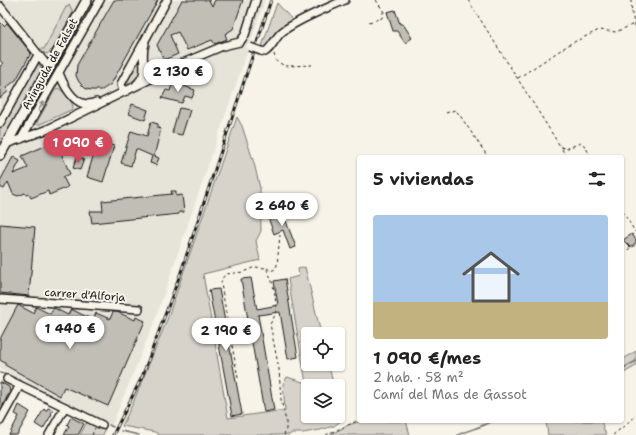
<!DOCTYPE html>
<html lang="es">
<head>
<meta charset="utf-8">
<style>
  :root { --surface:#fff; --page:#f6f6f6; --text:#222; --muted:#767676; --line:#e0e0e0; --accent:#d1495b }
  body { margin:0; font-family:"Shantell Sans",sans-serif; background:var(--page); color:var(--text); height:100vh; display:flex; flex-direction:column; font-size:15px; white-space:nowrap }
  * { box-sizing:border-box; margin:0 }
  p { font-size:13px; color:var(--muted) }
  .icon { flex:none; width:22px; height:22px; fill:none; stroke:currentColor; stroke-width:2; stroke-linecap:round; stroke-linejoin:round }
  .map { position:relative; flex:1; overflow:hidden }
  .drawer { position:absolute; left:357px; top:155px; width:267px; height:268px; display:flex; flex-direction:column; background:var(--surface); border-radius:4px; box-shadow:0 1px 3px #0004 }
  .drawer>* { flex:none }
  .buttons { position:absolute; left:301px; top:327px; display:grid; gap:8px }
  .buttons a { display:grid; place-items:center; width:44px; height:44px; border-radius:4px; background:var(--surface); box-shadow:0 1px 3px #0004; font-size:20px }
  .price { position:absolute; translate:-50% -34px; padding:0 9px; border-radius:14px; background:#fff; color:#222; font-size:13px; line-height:26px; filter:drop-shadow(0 1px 2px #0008) }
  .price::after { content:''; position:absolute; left:50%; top:24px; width:12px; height:9px; margin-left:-6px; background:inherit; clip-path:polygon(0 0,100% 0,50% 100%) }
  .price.on { background:var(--accent); color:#fff }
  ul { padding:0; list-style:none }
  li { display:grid; align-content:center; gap:8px; height:212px; padding:0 16px }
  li+li { border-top:1px solid var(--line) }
  li span { display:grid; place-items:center; height:124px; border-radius:4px; color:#555 }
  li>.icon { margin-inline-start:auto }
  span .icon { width:72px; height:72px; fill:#fffc; stroke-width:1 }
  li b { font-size:17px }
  h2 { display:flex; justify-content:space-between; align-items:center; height:48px; padding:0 16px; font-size:17px }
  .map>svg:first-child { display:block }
  .built { fill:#e6e3d9 }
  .green { fill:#d7d3cb; stroke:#7a7874 }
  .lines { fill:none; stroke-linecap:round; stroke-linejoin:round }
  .stream { stroke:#72716c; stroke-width:1.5 }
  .building { fill:#c0beb5; stroke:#1c1c1c }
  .minor-casing { stroke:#1c1c1c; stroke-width:10 }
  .major-casing { stroke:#1c1c1c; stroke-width:12 }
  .path { stroke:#1c1c1c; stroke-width:1; stroke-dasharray:3 3; stroke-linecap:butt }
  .minor { stroke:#f7f3e8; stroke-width:7 }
  .major { stroke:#f7f3e8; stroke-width:9 }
  .rail-casing { stroke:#1c1c1c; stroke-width:3 }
  .rail { stroke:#f7f3e8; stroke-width:1.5; stroke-dasharray:4.5; stroke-linecap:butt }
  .minor-bridge-casing { stroke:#1c1c1c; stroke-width:10; stroke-linecap:butt }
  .minor-bridge { stroke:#f7f3e8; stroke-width:7 }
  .oneway { fill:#94928c }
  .labels { text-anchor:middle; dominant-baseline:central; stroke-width:4; stroke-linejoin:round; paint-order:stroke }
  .street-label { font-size:11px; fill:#1c1c1c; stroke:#f7f3e8 }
</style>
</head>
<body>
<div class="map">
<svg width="636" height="435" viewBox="0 0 636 435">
  <rect width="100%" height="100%" fill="#f7f3e8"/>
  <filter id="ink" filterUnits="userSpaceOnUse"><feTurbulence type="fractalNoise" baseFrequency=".025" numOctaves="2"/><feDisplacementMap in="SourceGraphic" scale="8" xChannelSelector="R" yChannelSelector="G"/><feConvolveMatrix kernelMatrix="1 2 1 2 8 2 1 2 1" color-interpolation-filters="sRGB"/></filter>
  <g filter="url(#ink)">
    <!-- built -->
    <path class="built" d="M0,0H265L155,320L111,427L0,369Z"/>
    <!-- green -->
    <path class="green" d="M277,3L294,22C277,31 275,30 266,47L261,49Z
      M69,4L73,12L53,49L47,54L39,51L38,49H44L66,7H68Z
      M139,60C145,72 136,80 125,85Z
      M38,62L42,70L0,145V129Z
      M58,88C64,91 74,103 73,109L38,125L37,122L55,90Z
      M237,117L242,126L254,163L260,188L261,231L256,241L260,260L203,274L228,418L285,410L283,384L287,377L306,383L288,279L299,276L298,269L305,267L321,334H308V364H328L334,386H308V416H338V404L342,420L334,426L320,430L303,433H292L289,435H159L155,432L122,426L133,403L167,320Z
      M636,351V366L622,374V360Z
      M362,421H406L410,435H330L348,425Z
      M546,421H601L606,435H548Z
      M87,422L105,430L103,435H80Z"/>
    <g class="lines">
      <!-- stream -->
      <path class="stream" d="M622,369L636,361
        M0,373L8,375
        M109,425L113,427
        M121,431L139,435
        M458,435C469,429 481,428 492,421"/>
    </g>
    <!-- building -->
    <path class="building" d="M114,0H158L111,84L102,90H91L86,89L79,82L76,76L77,65Z
      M182,0H209L212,6L215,0H243L233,29L225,34L227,39L215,44L212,40L187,50L178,32L170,35L178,54L164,60L157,45Z
      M395,10L400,24H403L412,38L405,43L397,31H393L387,12Z
      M0,22L4,26L7,23L31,53L16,80L6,88L9,91L0,98V66L3,64L0,60Z
      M173,82L195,90L192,98L185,96L182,103L162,98L166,90L170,91Z
      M132,104L148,110L145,120L129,114Z
      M179,108L190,110L182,135L172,133Z
      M151,122L158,124V128L161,129L154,156L159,158L156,165L150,163L152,156L136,149L131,166L121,163L131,131L147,136Z
      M56,141L70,174L63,177L68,187L49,195L48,191L31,198L29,194L26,195L25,193L18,196L13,194L8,182L4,189L0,187V181L13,157L20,161L13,174L28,168L22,156Z
      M100,142L114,146L103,182L87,177L94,153L96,154Z
      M77,157L84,159L80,170L73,168Z
      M171,191H176V196L182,195L184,212H179V214L92,223L90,211H103L102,201L172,194Z
      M282,211L296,247L290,249L283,230L274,234L268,217Z
      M0,224L35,227L29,296L0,293Z
      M632,234L636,240V243L630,247L623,240Z
      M251,278L257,309L278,305L274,281L285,279L298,357L288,359L280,312L258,315L274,410L264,412L241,279Z
      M219,289L242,414L232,416L209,290Z
      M18,305L33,313L36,307L50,314L54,308L68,315L71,309L93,320L96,313L110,319L113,312H117L135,320L136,317L145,321L108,406L64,387L60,396L5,365V363L0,360V339Z
      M0,382L9,387L10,391L0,411Z
      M19,405L30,412L17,435H9L19,416L15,414Z
      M48,408L53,410L51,413L52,414L43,429L35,424L44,409L46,411Z
      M71,417L84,424L78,435H64L69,426L67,425Z"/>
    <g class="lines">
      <!-- minor casing -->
      <g class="minor-casing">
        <path id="minor" d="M0,6L49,68
          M261,51L265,52C273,47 275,37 283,31C301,18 325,9 345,0
          M145,63L153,70L161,71
          M178,65L223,46L240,42L245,35L256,0
          M59,73C65,88 77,111 96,102
          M136,85C151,71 139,60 145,44
          M127,91L122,88L121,84L167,0
          M0,123L38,55
          M21,139L100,0
          M6,144L46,130L181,64
          M0,299L139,309
          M7,379L102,425
          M0,421L20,385
          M49,435L65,407"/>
      </g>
      <!-- major casing -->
      <g class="major-casing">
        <path id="major" d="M0,155L87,0"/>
      </g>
      <!-- path -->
      <path class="path" d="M376,0L386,15
        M468,0L560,146L565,149L581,143L585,146L591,157
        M631,0L632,15L636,29
        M369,22L382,18L383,12
        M274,54L276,61L285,66L312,65
        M518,78L570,44L599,30L616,32L634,24
        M446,113L455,110L459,114L488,157
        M562,149L566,157
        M622,211L636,233
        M622,253L636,245
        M267,268L271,271L275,269L277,265L280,235
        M238,378L221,284L222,278L227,274L243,272L255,267L266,268C273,279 276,297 276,309C276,315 273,319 270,324L279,369L281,400L286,421V429L284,435
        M92,435L95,428
        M326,435L359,420
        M613,435L636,416"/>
      <!-- minor -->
      <use href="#minor" class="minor"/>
      <!-- major -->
      <use href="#major" class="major"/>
      <!-- rail casing -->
      <g class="rail-casing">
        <path id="rail" d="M113,435L142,377L181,272L271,0"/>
      </g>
      <!-- rail -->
      <use href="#rail" class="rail"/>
      <!-- minor-bridge casing -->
      <g class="minor-bridge-casing">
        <path id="minor-bridge" d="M250,47L261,51"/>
      </g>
      <!-- minor-bridge -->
      <use href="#minor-bridge" class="minor-bridge"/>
    </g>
    <!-- one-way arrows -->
    <defs><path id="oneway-solid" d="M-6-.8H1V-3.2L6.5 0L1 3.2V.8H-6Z"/></defs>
    <use class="oneway" href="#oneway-solid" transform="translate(41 106) rotate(-61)"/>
  </g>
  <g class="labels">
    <!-- street labels -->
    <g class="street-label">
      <text transform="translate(50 64) rotate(-61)">Avinguda de Falset</text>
      <text transform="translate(85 295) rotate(4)">carrer d'Alforja</text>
    </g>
  </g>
</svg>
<div class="buttons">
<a><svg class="icon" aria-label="locate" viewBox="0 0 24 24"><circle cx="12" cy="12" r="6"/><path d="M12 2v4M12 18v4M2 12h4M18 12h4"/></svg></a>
<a><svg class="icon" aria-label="layers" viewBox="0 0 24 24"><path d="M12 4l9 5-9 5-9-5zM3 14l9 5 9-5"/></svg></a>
</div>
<b class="price" style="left:178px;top:93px">2 130 €</b>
<b class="price on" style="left:78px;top:164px">1 090 €</b>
<b class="price" style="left:282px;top:227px">2 640 €</b>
<b class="price" style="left:70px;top:350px">1 440 €</b>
<b class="price" style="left:226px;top:352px">2 190 €</b>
<section class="drawer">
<h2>5 viviendas<svg class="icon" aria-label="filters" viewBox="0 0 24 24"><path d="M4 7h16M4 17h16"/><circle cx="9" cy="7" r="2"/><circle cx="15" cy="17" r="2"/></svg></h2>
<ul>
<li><span style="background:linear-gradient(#a9c7e8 70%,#c2b280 0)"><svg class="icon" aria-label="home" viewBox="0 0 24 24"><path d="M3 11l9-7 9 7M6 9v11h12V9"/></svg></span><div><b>1 090 €/mes</b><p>2 hab. · 58 m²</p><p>Camí del Mas de Gassot</p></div></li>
</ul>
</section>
</div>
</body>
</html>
